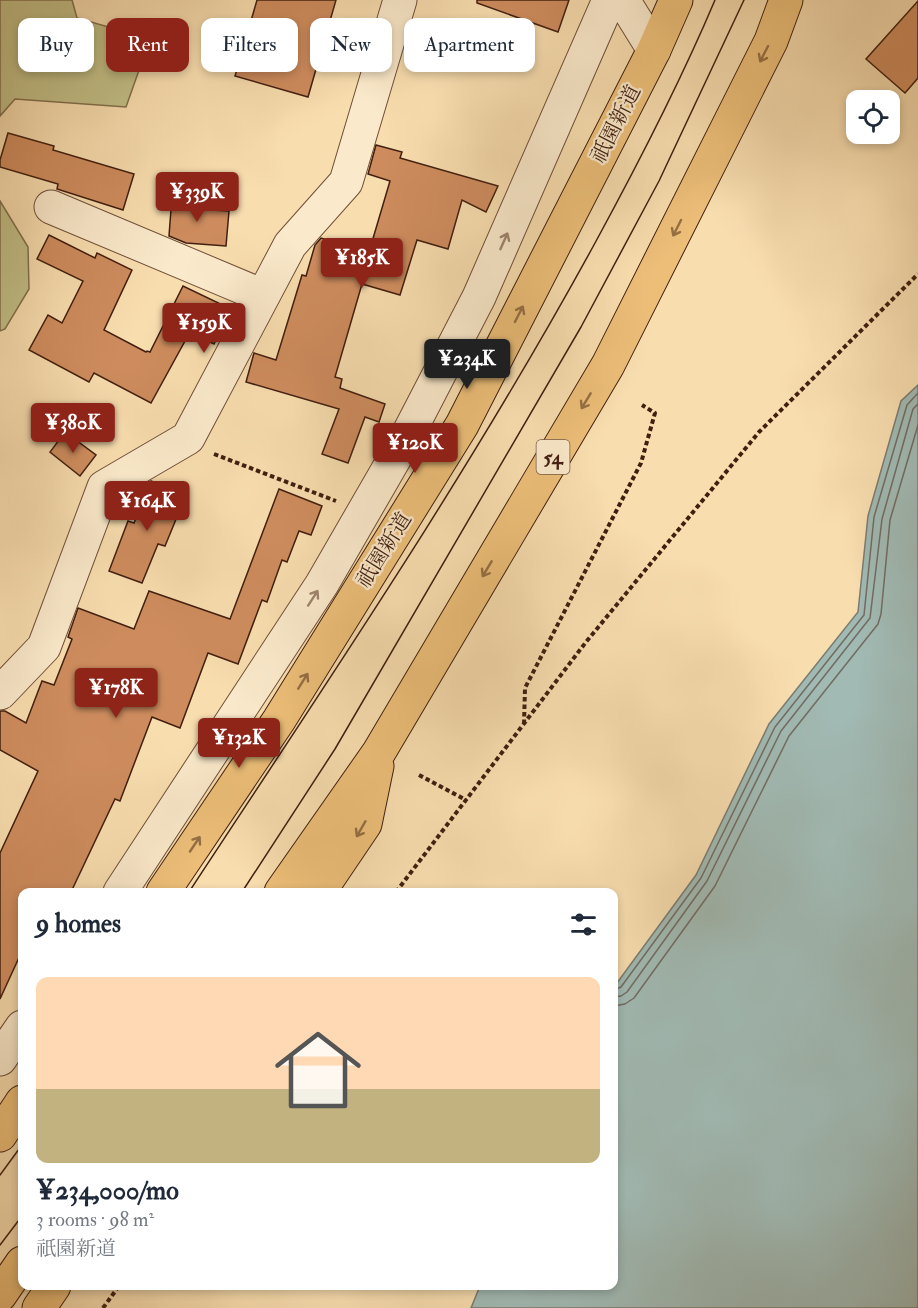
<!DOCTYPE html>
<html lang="en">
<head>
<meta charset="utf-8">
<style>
  :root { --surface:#fff; --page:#f6f6f7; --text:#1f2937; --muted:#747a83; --accent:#8f2418 }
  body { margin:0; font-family:"IM FELL Double Pica","Noto Serif JP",serif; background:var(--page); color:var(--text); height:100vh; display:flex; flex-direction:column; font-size:22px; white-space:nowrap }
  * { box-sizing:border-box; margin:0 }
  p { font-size:20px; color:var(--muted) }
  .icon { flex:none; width:33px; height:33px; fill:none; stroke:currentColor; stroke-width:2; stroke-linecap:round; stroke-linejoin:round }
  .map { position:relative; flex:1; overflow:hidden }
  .drawer { position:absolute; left:18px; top:888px; width:600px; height:402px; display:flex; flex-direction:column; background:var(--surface); border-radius:12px; box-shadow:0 3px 9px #0003 }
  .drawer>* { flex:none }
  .hud { position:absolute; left:18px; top:18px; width:600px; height:54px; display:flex; gap:12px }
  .tools { position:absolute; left:846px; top:90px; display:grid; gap:12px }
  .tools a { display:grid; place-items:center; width:54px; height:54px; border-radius:12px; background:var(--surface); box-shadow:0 3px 9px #0003; font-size:30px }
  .price { position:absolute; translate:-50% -51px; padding:0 14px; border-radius:6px; background:var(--accent); color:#fff; font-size:20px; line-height:39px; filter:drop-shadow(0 2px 3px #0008) }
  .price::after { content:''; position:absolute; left:50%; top:36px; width:18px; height:14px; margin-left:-9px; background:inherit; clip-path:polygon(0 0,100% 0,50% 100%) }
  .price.active { background:#222; color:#fff }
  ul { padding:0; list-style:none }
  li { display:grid; align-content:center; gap:12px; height:318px; padding:0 18px }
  li span { display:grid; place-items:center; height:186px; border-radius:12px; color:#555 }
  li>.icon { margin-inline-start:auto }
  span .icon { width:108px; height:108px; fill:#fffc; stroke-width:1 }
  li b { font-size:26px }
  h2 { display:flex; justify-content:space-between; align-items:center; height:72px; padding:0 18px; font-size:26px }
  .tag { padding:0 21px; border-radius:12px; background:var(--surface); box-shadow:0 3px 9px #0003; font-size:21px; line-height:54px }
  .tag.active { background:var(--accent); color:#fff }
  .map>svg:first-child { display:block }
  .green { fill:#c2bf87; stroke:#826f4c; stroke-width:1.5 }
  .water { fill:#a1bab4; stroke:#7b7c72; stroke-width:1.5 }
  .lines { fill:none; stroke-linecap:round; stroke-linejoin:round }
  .shore { stroke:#716c62; stroke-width:1.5 }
  .building { fill:#ce8c5e; stroke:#411f10; stroke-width:1.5 }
  .minor-casing { stroke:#6f4e38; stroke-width:35 }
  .highway-casing { stroke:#411f10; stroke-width:35 }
  .path { stroke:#411f10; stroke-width:4; stroke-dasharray:4.5 3; stroke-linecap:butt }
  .minor { stroke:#fae9cb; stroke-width:33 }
  .highway { stroke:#ecbe78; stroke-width:33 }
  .tram { stroke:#411f10; stroke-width:1.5 }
  .oneway { stroke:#966e44 }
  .oneway2 { stroke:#9e846e }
  .labels { text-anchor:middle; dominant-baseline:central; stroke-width:4.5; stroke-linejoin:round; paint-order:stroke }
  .shield { fill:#fae9cb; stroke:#785c48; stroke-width:1.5 }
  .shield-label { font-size:20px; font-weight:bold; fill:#411f10 }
  .street-label { font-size:21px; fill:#411f10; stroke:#fae9cb }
</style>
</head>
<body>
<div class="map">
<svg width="918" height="1308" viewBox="0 0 918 1308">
  <rect width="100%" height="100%" fill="#f8ddaf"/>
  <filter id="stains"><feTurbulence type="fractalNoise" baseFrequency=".00333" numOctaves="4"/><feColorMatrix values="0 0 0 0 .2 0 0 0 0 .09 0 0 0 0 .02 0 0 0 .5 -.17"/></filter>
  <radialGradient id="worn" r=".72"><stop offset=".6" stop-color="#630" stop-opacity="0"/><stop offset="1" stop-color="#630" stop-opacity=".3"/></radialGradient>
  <!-- green -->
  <path class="green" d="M0,0H72L77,18L150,39L126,107L15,99L0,116Z
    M0,201L28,247L29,289L5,329L0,331Z"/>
  <!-- water -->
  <path class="water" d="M918,385V1308H471L480,1286H614V987L696,875L769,724L858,612L868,516L901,401Z"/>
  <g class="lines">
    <!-- shore -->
    <path class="shore" d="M614,990L621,987L701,878L775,727L864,615L874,517L907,405L918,393
      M614,997L621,996L627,992L707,881L781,731L870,618L882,519L913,409L918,404
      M614,1006L625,1004L634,998L715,886L789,736L878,624L881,614L890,520L918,425"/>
  </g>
  <!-- building -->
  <path class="building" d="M257,0H336L308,97L235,76Z
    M477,0H569L558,32L477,3Z
    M918,1V78L905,93L866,59Z
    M8,133L54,146L53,150L134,174L123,210L57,189L58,184L0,167V160Z
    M376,145L402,152L400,158L498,186L486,212L462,200L448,249L417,240L400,295L362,284L335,377L342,379L340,388L385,404L379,422L365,417L348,463L322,454L339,409L246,382L254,353L276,360L302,275L306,276L315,245L321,238L369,252L390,181L368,174Z
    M172,196L196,198L195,209L229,211L226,246L186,243L169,236Z
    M49,235L95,258L97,253L132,270L104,330L146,352L147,351L150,352L183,286L231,309L214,344L190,332L151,403L94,373L89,382L29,350L48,315L62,323L83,281L37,259Z
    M65,432L96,455L80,476L50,452Z
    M151,481L186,495L165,546L158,544L142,583L109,571L128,521L134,523Z
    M279,489L322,506L311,535L299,531L287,562L282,560L267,602L262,600L238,664L208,653L180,728L152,717L120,801L115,799L71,892H22V951L0,999V853L38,771L0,750V711H5L26,723L42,681L54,685L72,639L68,637L78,608L134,629L149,591L230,619Z"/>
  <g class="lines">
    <!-- minor casing -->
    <g class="minor-casing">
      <path id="minor" d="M623,0L654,50
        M51,207L263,296
        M0,693L44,647L104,487L188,438L290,245L346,182L400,0
        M120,892L322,584L404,442L479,297L609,0
        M0,1059L22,1027"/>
    </g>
    <!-- highway casing -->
    <g class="highway-casing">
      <path id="highway" d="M163,892L279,720L462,425L654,50L676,0
        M281,892L379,752L608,365L771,41L786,0
        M319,892L365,824L377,766
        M0,1135L22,1102
        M0,1295L22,1263
        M39,1308L54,1286"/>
    </g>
    <!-- path -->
    <path class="path" d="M214,454L336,501
      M524,724L525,688L641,463L655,413L642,405
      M419,775L466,800
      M396,892L586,642L759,432L918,274
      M103,1308L119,1286"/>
    <!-- minor -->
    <use href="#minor" class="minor"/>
    <!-- highway -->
    <use href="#highway" class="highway"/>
    <!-- tram -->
    <path class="tram" d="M189,892C329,679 473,467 595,243C638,164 680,83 715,0
      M242,892L335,749L581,327L659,181L744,0
      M0,1175L22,1145
      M0,1245L22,1216"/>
  </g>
  <!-- one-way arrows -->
  <defs><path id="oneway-shaft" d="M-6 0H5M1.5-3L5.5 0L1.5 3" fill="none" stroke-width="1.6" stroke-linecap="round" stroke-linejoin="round" transform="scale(1.5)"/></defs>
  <g class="oneway">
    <use href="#oneway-shaft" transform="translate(764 54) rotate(117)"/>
    <use href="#oneway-shaft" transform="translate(677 228) rotate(117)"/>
    <use href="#oneway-shaft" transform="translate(519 314) rotate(-63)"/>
    <use href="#oneway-shaft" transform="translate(586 401) rotate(121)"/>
    <use href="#oneway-shaft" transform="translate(487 569) rotate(121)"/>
    <use href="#oneway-shaft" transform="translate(303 681) rotate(-58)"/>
    <use href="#oneway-shaft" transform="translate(361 829) rotate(120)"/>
    <use href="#oneway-shaft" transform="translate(195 844) rotate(-56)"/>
  </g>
  <g class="oneway2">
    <use href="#oneway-shaft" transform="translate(504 241) rotate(-66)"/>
    <use href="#oneway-shaft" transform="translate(313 598) rotate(-57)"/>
  </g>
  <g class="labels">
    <!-- shield labels -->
    <rect class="shield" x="536.5" y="440" width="33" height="34" rx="4.5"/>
    <g class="shield-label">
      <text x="553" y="457">54</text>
    </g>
    <!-- street labels -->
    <g class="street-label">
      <text transform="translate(616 124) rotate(-63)">祇園新道</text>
      <text transform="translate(384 550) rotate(-58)">祇園新道</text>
    </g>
  </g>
  <rect width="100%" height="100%" filter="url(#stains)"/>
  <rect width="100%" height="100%" fill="url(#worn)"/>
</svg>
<div class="tools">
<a><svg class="icon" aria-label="locate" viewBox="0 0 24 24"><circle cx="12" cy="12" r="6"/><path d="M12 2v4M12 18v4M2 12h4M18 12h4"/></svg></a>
</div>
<b class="price" style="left:197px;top:223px">¥339K</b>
<b class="price" style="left:362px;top:289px">¥185K</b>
<b class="price" style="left:204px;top:354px">¥159K</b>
<b class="price active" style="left:467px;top:390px">¥234K</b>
<b class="price" style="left:73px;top:454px">¥380K</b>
<b class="price" style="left:415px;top:474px">¥120K</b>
<b class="price" style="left:147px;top:532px">¥164K</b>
<b class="price" style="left:116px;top:719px">¥178K</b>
<b class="price" style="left:239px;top:769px">¥132K</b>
<div class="hud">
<a class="tag">Buy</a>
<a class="tag active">Rent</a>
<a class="tag">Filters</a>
<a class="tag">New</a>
<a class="tag">Apartment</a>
</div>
<section class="drawer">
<h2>9 homes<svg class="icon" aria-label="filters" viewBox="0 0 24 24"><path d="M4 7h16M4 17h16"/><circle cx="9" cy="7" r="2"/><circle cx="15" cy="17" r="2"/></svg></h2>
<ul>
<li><span style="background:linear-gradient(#ffd9b3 60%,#c2b280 0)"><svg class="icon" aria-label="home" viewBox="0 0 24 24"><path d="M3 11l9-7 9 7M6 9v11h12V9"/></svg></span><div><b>¥234,000/mo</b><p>3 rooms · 98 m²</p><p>祇園新道</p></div></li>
</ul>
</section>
</div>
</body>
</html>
